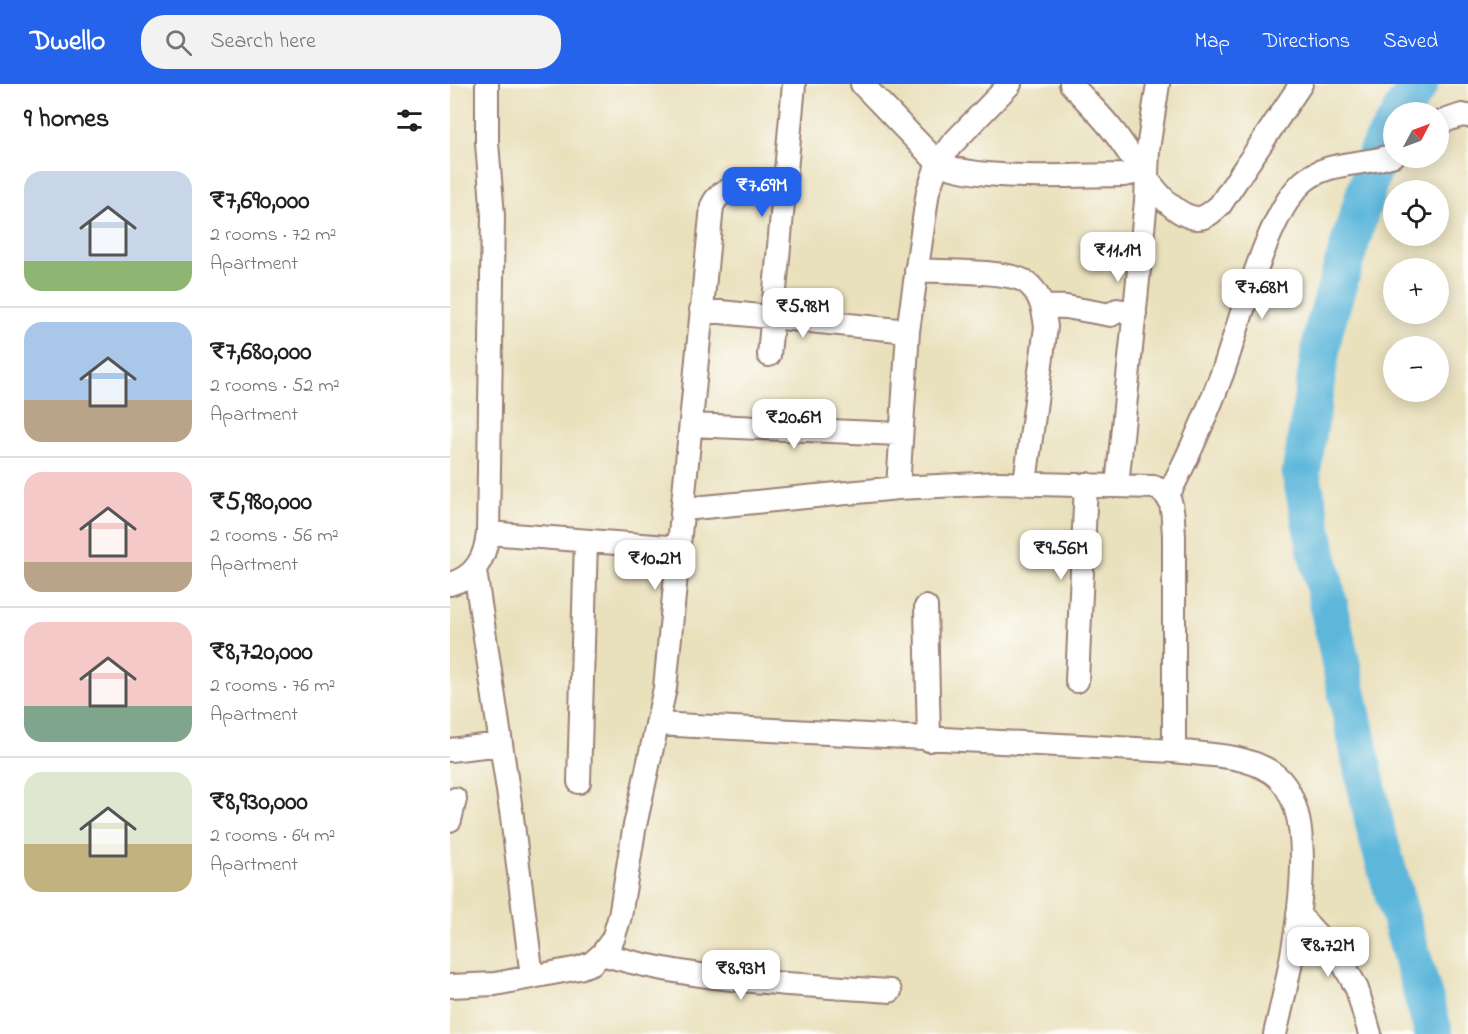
<!DOCTYPE html>
<html lang="en">
<head>
<meta charset="utf-8">
<style>
  :root { --surface:#fff; --page:#f2f2f2; --text:#202124; --muted:#757577; --line:#e0e0e0; --accent:#2563eb }
  body { margin:0; font-family:"Indie Flower",sans-serif; background:var(--page); color:var(--text); height:100vh; display:flex; flex-direction:column; font-size:22px; white-space:nowrap }
  * { box-sizing:border-box; margin:0 }
  p { font-size:20px; color:var(--muted) }
  .icon { flex:none; width:33px; height:33px; fill:none; stroke:currentColor; stroke-width:2; stroke-linecap:round; stroke-linejoin:round }
  .map { position:relative; flex:1; overflow:hidden }
  .drawer { display:flex; flex-direction:column; background:var(--surface); width:450px }
  .drawer>* { flex:none }
  .needle { width:39px; rotate:49deg }
  .fabs { position:absolute; left:933px; top:18px; display:grid; gap:12px }
  .fabs a { display:grid; place-items:center; width:66px; height:66px; border-radius:50%; background:var(--surface); box-shadow:0 3px 15px #0003; font-size:30px }
  .price { position:absolute; translate:-50% -51px; padding:0 14px; border-radius:12px; background:#fff; color:#222; font-size:20px; line-height:39px; filter:drop-shadow(0 2px 3px #0008) }
  .price::after { content:''; position:absolute; left:50%; top:36px; width:18px; height:14px; margin-left:-9px; background:inherit; clip-path:polygon(0 0,100% 0,50% 100%) }
  .price.active { background:var(--accent); color:#fff }
  ul { padding:0; list-style:none }
  li { display:flex; align-items:center; gap:18px; height:150px; padding:0 24px }
  li+li { border-top:2px solid var(--line) }
  li span { display:grid; place-items:center; flex:none; width:168px; height:120px; border-radius:18px; color:#555 }
  li>.icon { margin-inline-start:auto }
  span .icon { width:72px; height:72px; fill:#fffc; stroke-width:1 }
  li b { font-size:26px }
  h2 { display:flex; justify-content:space-between; align-items:center; height:72px; padding:0 24px; font-size:26px }
  header { display:flex; align-items:center; gap:36px; box-sizing:border-box; height:84px; padding:0 30px; background:var(--accent); color:#fff }
  header strong { font-size:28px }
  nav { display:flex; gap:33px; margin-inline-start:auto; font-size:21px }
  .search { width:420px; height:54px; background:var(--page); display:flex; align-items:center; gap:15px; box-sizing:border-box; padding:0 21px; border-radius:24px; color:var(--muted); font-size:22px }
  main { display:flex; flex:1; min-height:0 }
  .map>svg:first-child { display:block }
  .lines { fill:none; stroke-linecap:round; stroke-linejoin:round }
  .river { stroke:#5db7db; stroke-width:39 }
  .minor-casing { stroke:#9a8074; stroke-width:26 }
  .minor { stroke:#fff; stroke-width:22 }
</style>
</head>
<body>
<header>
<strong>Dwello</strong>
<div class="search"><svg class="icon" aria-label="search" viewBox="0 0 24 24"><circle cx="10" cy="10" r="6"/><path d="M15 15l6 6"/></svg>Search here</div>
<nav><a>Map</a><a>Directions</a><a>Saved</a></nav>
</header>
<main>
<section class="drawer">
<h2>9 homes<svg class="icon" aria-label="filters" viewBox="0 0 24 24"><path d="M4 7h16M4 17h16"/><circle cx="9" cy="7" r="2"/><circle cx="15" cy="17" r="2"/></svg></h2>
<ul>
<li><span style="background:linear-gradient(#c9d6e8 75%,#8fb573 0)"><svg class="icon" aria-label="home" viewBox="0 0 24 24"><path d="M3 11l9-7 9 7M6 9v11h12V9"/></svg></span><div><b>₹7,690,000</b><p>2 rooms · 72 m²</p><p>Apartment</p></div></li>
<li><span style="background:linear-gradient(#a9c7e8 65%,#b9a48a 0)"><svg class="icon" aria-label="home" viewBox="0 0 24 24"><path d="M3 11l9-7 9 7M6 9v11h12V9"/></svg></span><div><b>₹7,680,000</b><p>2 rooms · 52 m²</p><p>Apartment</p></div></li>
<li><span style="background:linear-gradient(#f6c9c9 75%,#b9a48a 0)"><svg class="icon" aria-label="home" viewBox="0 0 24 24"><path d="M3 11l9-7 9 7M6 9v11h12V9"/></svg></span><div><b>₹5,980,000</b><p>2 rooms · 56 m²</p><p>Apartment</p></div></li>
<li><span style="background:linear-gradient(#f6c9c9 70%,#7fa58c 0)"><svg class="icon" aria-label="home" viewBox="0 0 24 24"><path d="M3 11l9-7 9 7M6 9v11h12V9"/></svg></span><div><b>₹8,720,000</b><p>2 rooms · 76 m²</p><p>Apartment</p></div></li>
<li><span style="background:linear-gradient(#dfe7d0 60%,#c2b280 0)"><svg class="icon" aria-label="home" viewBox="0 0 24 24"><path d="M3 11l9-7 9 7M6 9v11h12V9"/></svg></span><div><b>₹8,930,000</b><p>2 rooms · 64 m²</p><p>Apartment</p></div></li>
</ul>
</section>
<div class="map">
<svg width="1018" height="950" viewBox="0 0 1018 950">
  <rect width="100%" height="100%" fill="#fdfcf7"/>
  <filter id="ink" filterUnits="userSpaceOnUse"><feTurbulence type="fractalNoise" baseFrequency=".0167" numOctaves="2"/><feDisplacementMap in="SourceGraphic" scale="12" xChannelSelector="R" yChannelSelector="G"/><feConvolveMatrix kernelMatrix="1 2 1 2 8 2 1 2 1" color-interpolation-filters="sRGB"/></filter>
  <filter id="wash" filterUnits="userSpaceOnUse"><feTurbulence type="fractalNoise" baseFrequency=".008" numOctaves="4" result="noise"/><feDisplacementMap in="SourceGraphic" scale="24" xChannelSelector="R" yChannelSelector="G"/><feGaussianBlur stdDeviation="1.35" result="paint"/><feColorMatrix in="noise" values="0 0 0 0 0 0 0 0 0 0 0 0 0 0 0 0 0 1.4 0 .05"/><feComposite in="paint" operator="in"/></filter>
  <g filter="url(#wash)">
    <rect width="100%" height="100%" fill="#e9e0bc"/>
    <g class="lines">
      <!-- river -->
      <path class="river" d="M951,28L969,0
        M944,41L928,67L874,245L851,390L926,747L984,950"/>
    </g>
  </g>
  <g filter="url(#ink)">
    <g class="lines">
      <!-- minor casing -->
      <g class="minor-casing">
        <path id="minor" d="M412,0L488,79C529,98 626,91 674,91L690,88
          M621,0C635,16 651,31 664,48C683,72 713,130 746,134C756,135 763,127 770,121L851,0
          M988,39L1012,31L1018,32
          M466,186C490,188 559,186 576,198C591,209 594,227 596,243L575,398
          M593,222L616,223L661,231L667,226L685,229
          M251,226L458,247
          M319,271L344,0
          M241,341L449,350
          M667,402L696,117L698,65L708,0
          M448,404L458,247L478,107L488,79L501,61L560,0
          M718,411C739,372 756,332 772,290C790,241 816,131 853,98C878,76 914,82 944,71
          M234,425L448,404L548,399L704,403C726,411 722,431 724,451V667
          M38,449L230,464
          M25,487L62,733L82,893
          M0,500C25,493 35,475 38,449L43,132L37,59V0
          M476,523L479,656
          M627,597L636,400
          M207,640L724,667C755,671 794,670 821,688C880,726 839,893 825,950
          M0,666L51,660
          M129,698L136,457
          M0,736L5,715
          M848,830L893,879L907,905L920,950
          M152,870C245,898 343,900 440,907
          M0,902L45,900L129,884L142,879L152,870L163,855L170,832L184,746L215,604L262,122C273,95 310,104 334,104"/>
      </g>
      <!-- minor -->
      <use href="#minor" class="minor"/>
    </g>
  </g>
</svg>
<div class="fabs">
<a><svg class="needle" viewBox="-14 -14 28 28"><path d="M0-13l5 13h-10z" fill="#e53935"/><path d="M0 13l5-13h-10z" fill="#757577"/></svg></a>
<a><svg class="icon" aria-label="locate" viewBox="0 0 24 24"><circle cx="12" cy="12" r="6"/><path d="M12 2v4M12 18v4M2 12h4M18 12h4"/></svg></a>
<a>+</a>
<a>−</a>
</div>
<b class="price active" style="left:312px;top:134px">₹7.69M</b>
<b class="price" style="left:668px;top:199px">₹11.1M</b>
<b class="price" style="left:812px;top:236px">₹7.68M</b>
<b class="price" style="left:353px;top:255px">₹5.98M</b>
<b class="price" style="left:344px;top:366px">₹20.6M</b>
<b class="price" style="left:611px;top:497px">₹9.56M</b>
<b class="price" style="left:205px;top:507px">₹10.2M</b>
<b class="price" style="left:878px;top:894px">₹8.72M</b>
<b class="price" style="left:291px;top:917px">₹8.93M</b>
</div>
</main>
</body>
</html>
